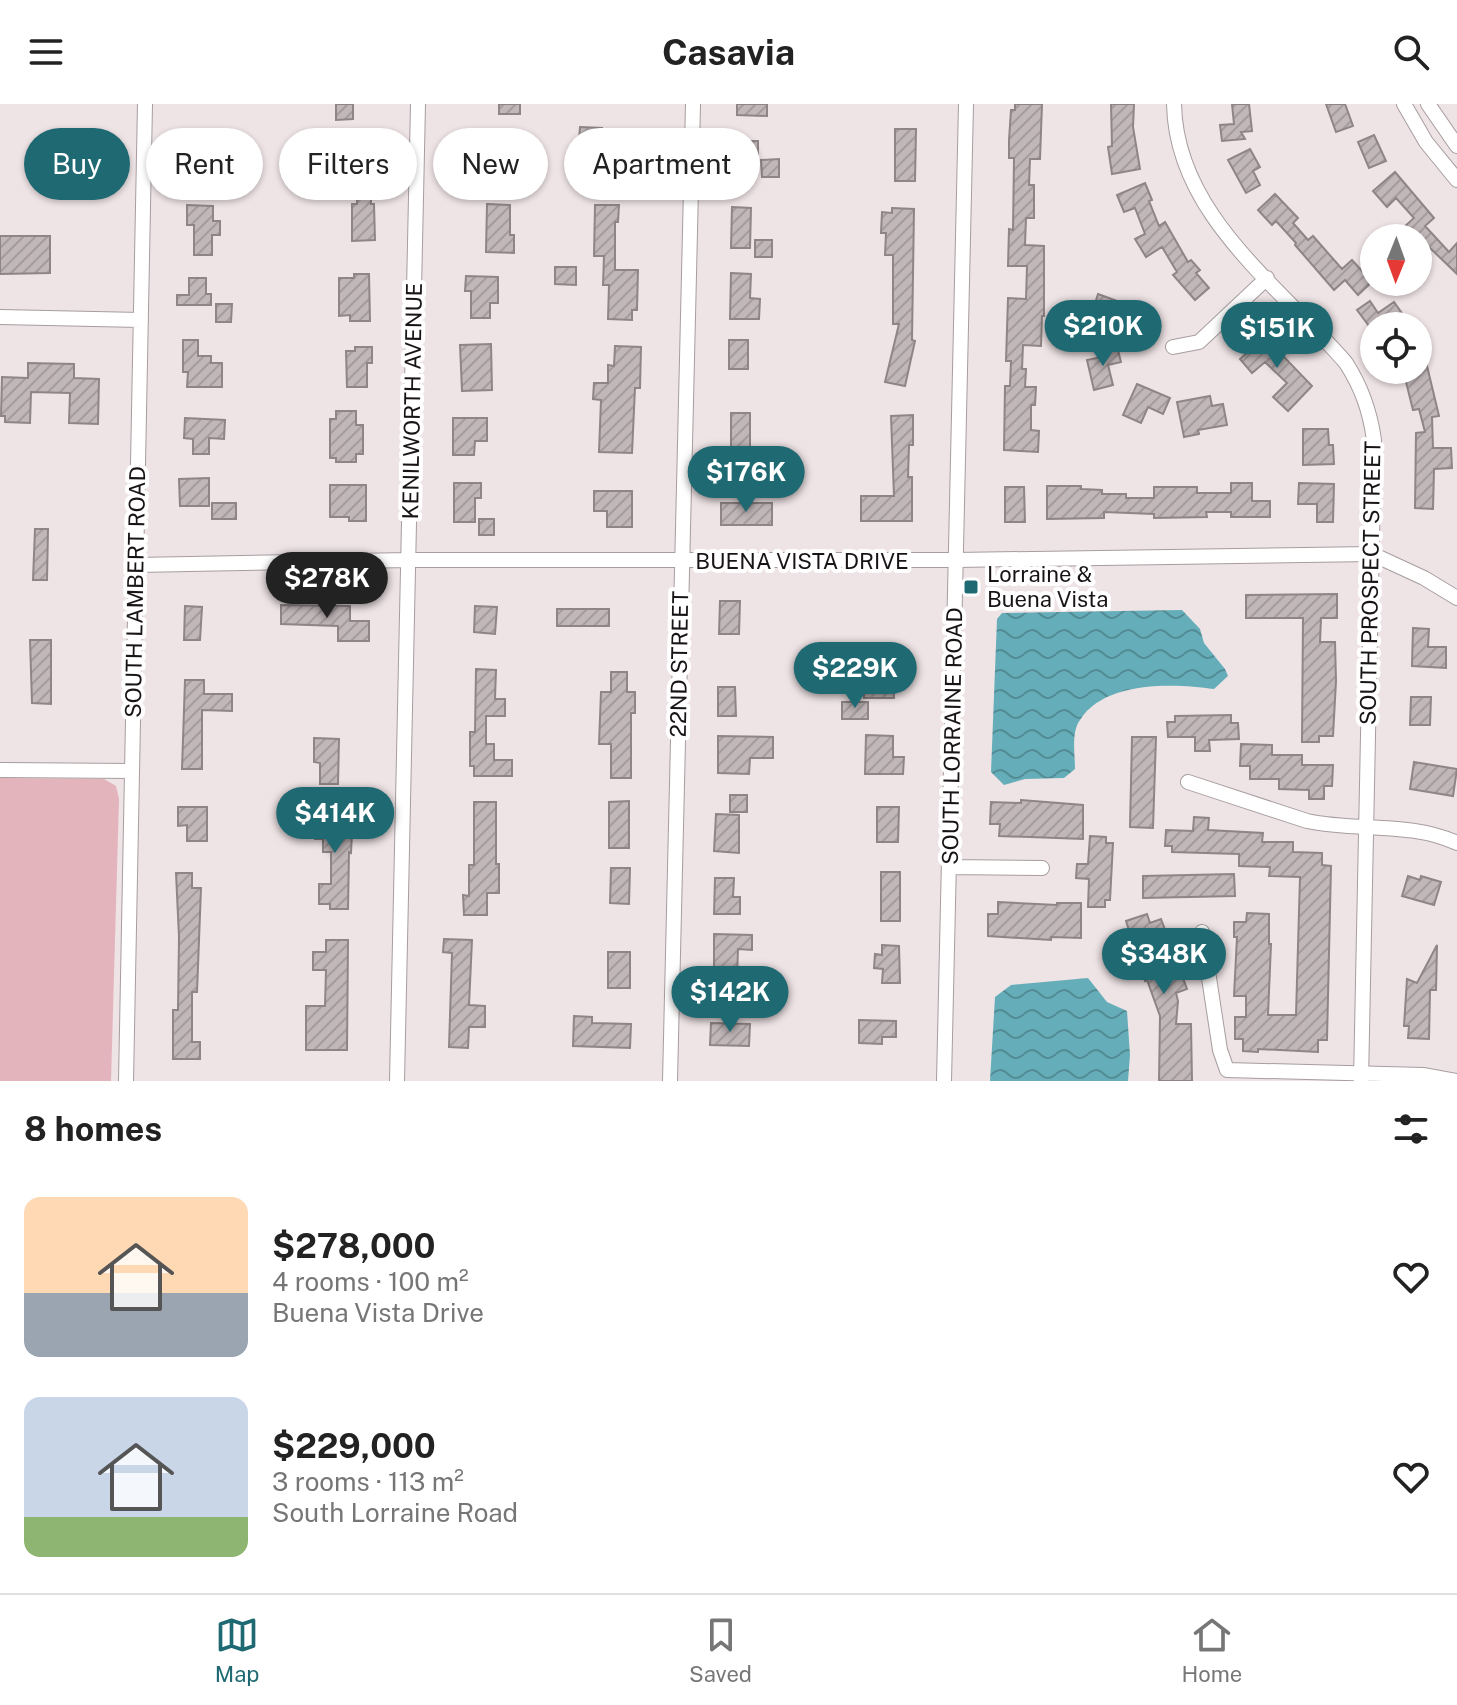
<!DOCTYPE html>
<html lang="en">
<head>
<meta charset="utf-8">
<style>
  :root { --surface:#fff; --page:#f2f2f2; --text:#222; --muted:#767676; --line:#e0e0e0; --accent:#1e6972 }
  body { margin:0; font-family:"Public Sans",sans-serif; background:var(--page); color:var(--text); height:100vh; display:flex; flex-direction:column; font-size:30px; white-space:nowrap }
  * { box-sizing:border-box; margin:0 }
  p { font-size:26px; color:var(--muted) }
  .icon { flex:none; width:44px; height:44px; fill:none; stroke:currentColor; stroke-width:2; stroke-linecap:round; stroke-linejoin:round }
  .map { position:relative; height:977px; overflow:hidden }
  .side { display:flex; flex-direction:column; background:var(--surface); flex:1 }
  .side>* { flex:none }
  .guide { position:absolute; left:24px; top:24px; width:800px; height:72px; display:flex; gap:16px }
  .needle { width:52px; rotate:181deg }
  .controls { position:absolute; left:1360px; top:120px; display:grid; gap:16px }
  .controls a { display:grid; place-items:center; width:72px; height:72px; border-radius:50%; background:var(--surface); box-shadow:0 2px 6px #0004; font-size:40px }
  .price { position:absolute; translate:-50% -68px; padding:0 18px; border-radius:28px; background:var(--accent); color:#fff; font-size:26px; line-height:52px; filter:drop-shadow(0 2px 4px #0008) }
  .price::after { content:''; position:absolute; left:50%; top:48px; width:24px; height:18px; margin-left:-12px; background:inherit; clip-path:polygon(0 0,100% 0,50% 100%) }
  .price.selected { background:#222; color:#fff }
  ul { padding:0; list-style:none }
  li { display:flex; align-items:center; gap:24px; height:200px; padding:0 24px }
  li span { display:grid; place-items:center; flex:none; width:224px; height:160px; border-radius:16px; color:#555 }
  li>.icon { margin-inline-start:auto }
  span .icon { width:96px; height:96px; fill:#fffc; stroke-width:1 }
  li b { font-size:34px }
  h2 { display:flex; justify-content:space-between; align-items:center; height:96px; padding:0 24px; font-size:34px }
  .chip { padding:0 28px; border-radius:36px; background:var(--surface); box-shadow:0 2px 6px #0004; font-size:28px; line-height:72px }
  .chip.selected { background:var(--accent); color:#fff }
  header { display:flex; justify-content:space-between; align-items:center; height:104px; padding:0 24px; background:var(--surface); font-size:36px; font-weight:700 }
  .dock { display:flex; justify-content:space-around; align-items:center; height:112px; border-top:2px solid var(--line); background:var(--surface); font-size:22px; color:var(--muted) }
  .dock a { display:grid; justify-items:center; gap:4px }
  .dock .selected { color:var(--accent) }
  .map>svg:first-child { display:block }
  .green { fill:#e4b4bd }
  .water { fill:url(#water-waves) }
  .building { fill:url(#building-hatch); stroke:#8f8586; stroke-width:2 }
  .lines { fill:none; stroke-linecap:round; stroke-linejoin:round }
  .minor-casing { stroke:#a79d9f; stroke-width:16 }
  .minor { stroke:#fff; stroke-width:14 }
  .poi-dot { fill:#1e6972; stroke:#fff; stroke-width:3 }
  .labels { text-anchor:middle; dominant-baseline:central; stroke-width:8; stroke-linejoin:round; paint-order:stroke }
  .street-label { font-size:22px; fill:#181415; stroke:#fff }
  .poi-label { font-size:22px; fill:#181415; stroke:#fff; text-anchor:start }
</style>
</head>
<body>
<header><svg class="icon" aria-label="menu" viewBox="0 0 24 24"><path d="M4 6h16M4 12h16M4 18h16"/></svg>Casavia<svg class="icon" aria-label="search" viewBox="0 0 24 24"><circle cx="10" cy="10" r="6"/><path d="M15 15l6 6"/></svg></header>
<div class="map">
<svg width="1457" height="977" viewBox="0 0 1457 977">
  <defs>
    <pattern id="water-waves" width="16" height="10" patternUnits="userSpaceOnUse" patternTransform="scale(2)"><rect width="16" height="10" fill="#65aeb9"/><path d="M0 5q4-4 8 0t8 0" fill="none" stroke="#528c95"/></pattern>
    <pattern id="building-hatch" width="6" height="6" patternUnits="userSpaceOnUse" patternTransform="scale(2)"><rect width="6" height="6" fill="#c1b7b9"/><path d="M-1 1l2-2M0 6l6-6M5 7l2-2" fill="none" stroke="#a59c9e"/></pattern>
  </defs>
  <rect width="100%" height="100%" fill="#eee3e5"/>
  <!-- green -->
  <path class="green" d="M0,674L104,675L116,682L119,695L111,977H0Z"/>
  <!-- water -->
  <path class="water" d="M1182,506L1200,525L1204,539L1225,565L1228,572L1214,585C1173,579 1104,577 1080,616C1071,628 1075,650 1075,665L1064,674L1025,675L1004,681L991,668L997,515L1002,509Z
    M1088,874L1107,898L1127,907L1130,951L1128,977H990L995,893L1011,881Z"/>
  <!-- building -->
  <path class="building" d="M336,0H353V15L336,16Z
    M499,0H520V10H499Z
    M737,0H767V12L737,11Z
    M1015,0H1042L1040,55H1030L1029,81H1034V114H1026L1025,141L1044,142V212H1042L1041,242L1023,241L1022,265H1026L1025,283H1036L1035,301H1031V326L1039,327L1038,348L1004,346L1005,282H1010L1011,257H1006L1008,194L1026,195L1027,162H1008L1009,125L1013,126L1014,54H1009V36L1011,6H1015Z
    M1111,0H1134L1133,23L1140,65L1112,70L1108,43L1112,42Z
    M1232,0H1249L1252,27L1241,28L1245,35L1222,37L1220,21L1234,20Z
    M1326,0H1345L1353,22L1336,28Z
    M580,23L602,24L601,39L579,38Z
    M895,25H916L915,77H895Z
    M494,31L522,32L521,78L498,77L499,49H494Z
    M1374,31L1386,57L1369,64L1358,38Z
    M348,32H371V100H374L375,136L352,137V100H357V69H342V48L348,47Z
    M734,37H758V57H734Z
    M189,43H209V68L215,69V81H189Z
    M601,43H623V74H601Z
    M1250,45L1260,63L1253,67L1260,81L1246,89L1228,56Z
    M779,55V73H762L761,56Z
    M1395,68L1434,114L1425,122L1449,148L1457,139V170L1429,143L1424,147L1418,141V134H1412L1403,124L1414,114L1396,94L1387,103L1373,87Z
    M1145,79L1152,96L1149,97L1159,122L1165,118L1188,158L1191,156L1200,166L1196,169L1209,184L1195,196L1173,171L1177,168L1162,143L1146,153L1135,135L1145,130L1135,104L1124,108L1117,91Z
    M1275,90L1298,114L1293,119L1308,136L1313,132L1342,165L1352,156L1372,178L1358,191L1345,176L1334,186L1295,141L1296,139L1276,117L1272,121L1258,106Z
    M487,100L510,101V131H514V149L486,148Z
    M187,101L213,102V117H220V131H212V151H194V121H187Z
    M595,101H619L618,118H615V166H638L637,206H632V216L608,215L609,181H603L604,152H594Z
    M732,103L751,104L750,144H731Z
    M892,104L914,105L912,236L915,237L905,282L885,278L899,220H893V151H885L886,129H881L882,108L892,109Z
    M0,132H50V169L0,170Z
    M755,136H772V153H755Z
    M555,163H576V181L555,180Z
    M731,169L751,170L750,194L760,195L759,215H730Z
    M354,170H369L370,217H350V211L339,212V174H354Z
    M466,172L498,173V199H490V214H471V187H465Z
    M189,174H206V190H211V201H177V191H189Z
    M1098,190L1131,202L1119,236L1104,230L1109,215L1092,209Z
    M1370,197L1378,209L1394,198L1406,215L1396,222H1369L1357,206Z
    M216,200H232L231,218H216Z
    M1261,229L1312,282L1288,307L1273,293L1287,279L1265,258L1252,269L1240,255L1249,247L1245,243Z
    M183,236H198V252H211V259H222V283H187L188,268H183Z
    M729,236H748V265H729Z
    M491,240L492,286L462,287L460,241Z
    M1418,241H1422L1439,312L1432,313L1433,344H1451L1452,364L1434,365L1433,405L1415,404L1416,329L1425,328L1419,305L1413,306L1403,266H1418Z
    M615,242L641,243L640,284H635L632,349L599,348L601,296L593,295L594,279H608V261L614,262Z
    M1117,242L1121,258L1108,261L1113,281L1094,286L1087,256L1102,253L1100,246Z
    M355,243H372V259H367V283H347L346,247H355Z
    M28,259L74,260V274L99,275L98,320L69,319L70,289L31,288L30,319L5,318V312H1L2,273L28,274Z
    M1137,280L1170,294L1163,310L1148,303L1141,319L1123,311Z
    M1210,292L1212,302L1223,300L1227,321L1198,326L1199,330L1184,333L1177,298Z
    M336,307H356V321H363V350H356V358H336V354H330V315H336Z
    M731,309H750V351H731Z
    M913,311V341H909L908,373H912V417H861V392H894L891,312Z
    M185,314L225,316L224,335L209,334V350H193V335L184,334Z
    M453,314H487V337H475L474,351H453Z
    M1303,325H1328L1329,341H1333L1334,360L1303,361Z
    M209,374V402H180L179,375Z
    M454,379H481V394H475V418H454Z
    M1231,379H1252V397H1270V413H1231V408H1206L1207,413L1154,414V410L1104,408V414L1047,415V382H1081V385L1102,386V390H1126V394H1154V383H1197V389H1231Z
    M1299,379L1334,380L1333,418H1317V400H1298Z
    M330,381H366V417H349V413H330Z
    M1005,383H1024L1025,418H1005Z
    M594,387H632V423H607V407H594Z
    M212,399H236V415H212Z
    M721,399H772V421H721Z
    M479,415H494V431H479Z
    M35,425H48L47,476H33Z
    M1337,490V514H1321L1320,538H1335L1336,577L1333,632H1319V638H1302L1303,514H1246V491Z
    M720,497H740L739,530H719Z
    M281,501L350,502V517H369V537H338V522L281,520Z
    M185,502L202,503L200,536H184Z
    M475,502L497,503L495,530L474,528Z
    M557,505H609V522H557Z
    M1413,524L1429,525L1428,543H1446V564L1412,562Z
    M30,536H51V600L32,599Z
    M476,565L496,566L495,595H505V612H486V640H494V656H512V672H474V662H470V628H475Z
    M611,568H627V588H635V609H631V674H611V640H599L601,588H611Z
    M864,573H893L894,594H864Z
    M185,576H204V590H232V607L202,606V665H182Z
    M718,583H735L736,612H718Z
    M1411,593H1431L1430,621H1410Z
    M842,598H868V615H842Z
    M1231,611V619H1238L1239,635L1209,636L1210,647H1195V633H1168L1167,618H1175V612Z
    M866,631L893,632V653H904L903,670H865Z
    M718,632L773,633V654H750L749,670L718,669Z
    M1132,633H1156L1153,724L1130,723Z
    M314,634L339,635L338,680H320V659L314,658Z
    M1241,640L1272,641V651H1302V661H1333L1332,682H1324V695H1309V686L1279,685V675H1250V662H1240Z
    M1414,658L1457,665L1453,692L1410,685Z
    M730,691H747V708H730Z
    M1021,696L1083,701V735L999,732L1000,720H990L991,698L1021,699Z
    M629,697V744H609V698Z
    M474,698H496V760H499V789H487V811H464L463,791L469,792V761H474Z
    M328,699H347L346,729H352L351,749L349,748L348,805H330V800H319V780H331V748H323V735H315V711H327Z
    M178,703H207V737H187V721L178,722Z
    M877,703H899L898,738H877Z
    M716,710L739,711V749L714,747Z
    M1194,713L1209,714L1208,726L1263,729L1262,738H1293V748L1322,749V761L1331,762L1327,936H1318V948L1258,945V948L1243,947V935H1235V913H1246V892H1234L1237,833H1234V818H1246L1247,809L1269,810V840H1271L1268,911H1296L1300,773L1269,772L1270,763L1239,762V750L1172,748V742H1165L1166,726L1193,727Z
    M1090,732L1106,733V739H1113L1110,796H1105V803H1088L1089,775L1076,774L1077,760H1088Z
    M611,764H630L629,800L610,799Z
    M881,768H900V817H881Z
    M176,769H192V784H201L197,888H192V938H200V955H173V906H178L179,833Z
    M1234,770L1235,792L1143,794V772Z
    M1408,772L1420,776L1421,772L1441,778L1434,801L1402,792Z
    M715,774H734L733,793H740V810H714Z
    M998,798L1057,801V799H1081V834L1051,833V836L988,832V810H998Z
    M1147,810L1150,819L1161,815L1187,885L1176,889L1178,897L1176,920H1191L1192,977H1159L1160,912L1147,876L1145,877L1126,817Z
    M714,830L752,831V846L738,845L737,875H742V888H726V866H714Z
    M444,835L472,836L469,901L485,902V923H469L468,944L449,943L452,849L443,848Z
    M326,836H348L347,946H306V902H325L326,866H313V848H326Z
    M882,841L899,842L900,879H882L883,865L874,864L875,850L882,851Z
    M1437,841L1436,886H1430L1429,935L1408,934L1409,922H1404L1407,875L1417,879Z
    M608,848H630V884H608Z
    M574,912L592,913V919L631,920L630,944L573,942Z
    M859,916L896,917V933H882V940L859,939Z
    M711,919L750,920L749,942L710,941Z"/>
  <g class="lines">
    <!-- minor casing -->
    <g class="minor-casing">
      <path id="minor" d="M1174,0C1176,111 1280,182 1346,259C1362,284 1370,307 1374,336L1361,977
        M1404,0L1426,38L1457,76
        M1428,0L1457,42
        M0,213L141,216
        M1173,243L1199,238L1267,174
        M136,461L409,456H956L1372,450L1424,474L1457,494
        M0,666L132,667
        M1188,678L1307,717C1357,728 1409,717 1457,739
        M949,763L1042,764
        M1202,828L1220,946L1227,966
        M1227,966L1423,971L1457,977
        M126,977L145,0
        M397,977L418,0
        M670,977L693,0
        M944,977L966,0"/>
    </g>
    <!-- minor -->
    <use href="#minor" class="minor"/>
  </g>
  <!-- markers -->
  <rect class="poi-dot" x="963" y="475" width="16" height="16" rx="4"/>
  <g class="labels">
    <!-- street labels -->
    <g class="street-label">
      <text transform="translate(412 297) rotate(-89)">KENILWORTH AVENUE</text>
      <text x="802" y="457">BUENA VISTA DRIVE</text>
      <text transform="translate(1370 479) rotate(-89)">SOUTH PROSPECT STREET</text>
      <text transform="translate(135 488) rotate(-89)">SOUTH LAMBERT ROAD</text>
      <text transform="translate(679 560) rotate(-89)">22ND STREET</text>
      <text transform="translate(952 632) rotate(-89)">SOUTH LORRAINE ROAD</text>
    </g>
    <!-- poi labels -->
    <g class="poi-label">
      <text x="987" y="470">Lorraine &amp;<tspan x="987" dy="25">Buena Vista</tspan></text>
    </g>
  </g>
</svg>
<div class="controls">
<a><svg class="needle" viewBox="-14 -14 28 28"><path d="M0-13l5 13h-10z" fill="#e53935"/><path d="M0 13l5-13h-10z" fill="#767676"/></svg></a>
<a><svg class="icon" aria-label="locate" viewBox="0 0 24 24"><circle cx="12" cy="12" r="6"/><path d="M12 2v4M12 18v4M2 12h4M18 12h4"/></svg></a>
</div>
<b class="price" style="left:1103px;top:264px">$210K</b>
<b class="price" style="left:1277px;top:266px">$151K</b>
<b class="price" style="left:746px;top:410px">$176K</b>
<b class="price selected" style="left:327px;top:516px">$278K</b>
<b class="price" style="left:855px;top:606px">$229K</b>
<b class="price" style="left:335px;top:751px">$414K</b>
<b class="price" style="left:1164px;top:892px">$348K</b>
<b class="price" style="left:730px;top:930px">$142K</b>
<div class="guide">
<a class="chip selected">Buy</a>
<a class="chip">Rent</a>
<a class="chip">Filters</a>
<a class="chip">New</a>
<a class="chip">Apartment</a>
</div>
</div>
<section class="side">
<h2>8 homes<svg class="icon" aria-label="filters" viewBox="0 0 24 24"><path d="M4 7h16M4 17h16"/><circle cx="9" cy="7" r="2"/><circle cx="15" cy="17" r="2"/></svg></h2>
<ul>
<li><span style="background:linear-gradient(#ffd9b3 60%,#9aa5b1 0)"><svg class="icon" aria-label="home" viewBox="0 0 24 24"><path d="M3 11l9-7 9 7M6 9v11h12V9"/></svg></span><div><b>$278,000</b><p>4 rooms · 100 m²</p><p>Buena Vista Drive</p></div><svg class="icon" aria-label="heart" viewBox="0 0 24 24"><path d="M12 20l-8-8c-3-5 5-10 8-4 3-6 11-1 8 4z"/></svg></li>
<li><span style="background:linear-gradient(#c9d6e8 75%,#8fb573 0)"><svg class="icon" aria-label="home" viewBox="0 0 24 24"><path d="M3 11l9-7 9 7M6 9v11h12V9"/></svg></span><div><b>$229,000</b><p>3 rooms · 113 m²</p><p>South Lorraine Road</p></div><svg class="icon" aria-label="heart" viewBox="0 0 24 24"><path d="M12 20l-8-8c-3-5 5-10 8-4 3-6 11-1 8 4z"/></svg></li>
</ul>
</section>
<nav class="dock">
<a class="selected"><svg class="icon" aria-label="map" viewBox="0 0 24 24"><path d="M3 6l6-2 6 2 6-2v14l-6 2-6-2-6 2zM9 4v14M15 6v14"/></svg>Map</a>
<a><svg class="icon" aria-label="saved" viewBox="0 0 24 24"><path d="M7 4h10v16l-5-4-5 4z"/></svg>Saved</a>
<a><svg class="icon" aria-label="home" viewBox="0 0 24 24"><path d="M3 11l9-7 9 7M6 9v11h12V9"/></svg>Home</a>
</nav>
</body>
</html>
